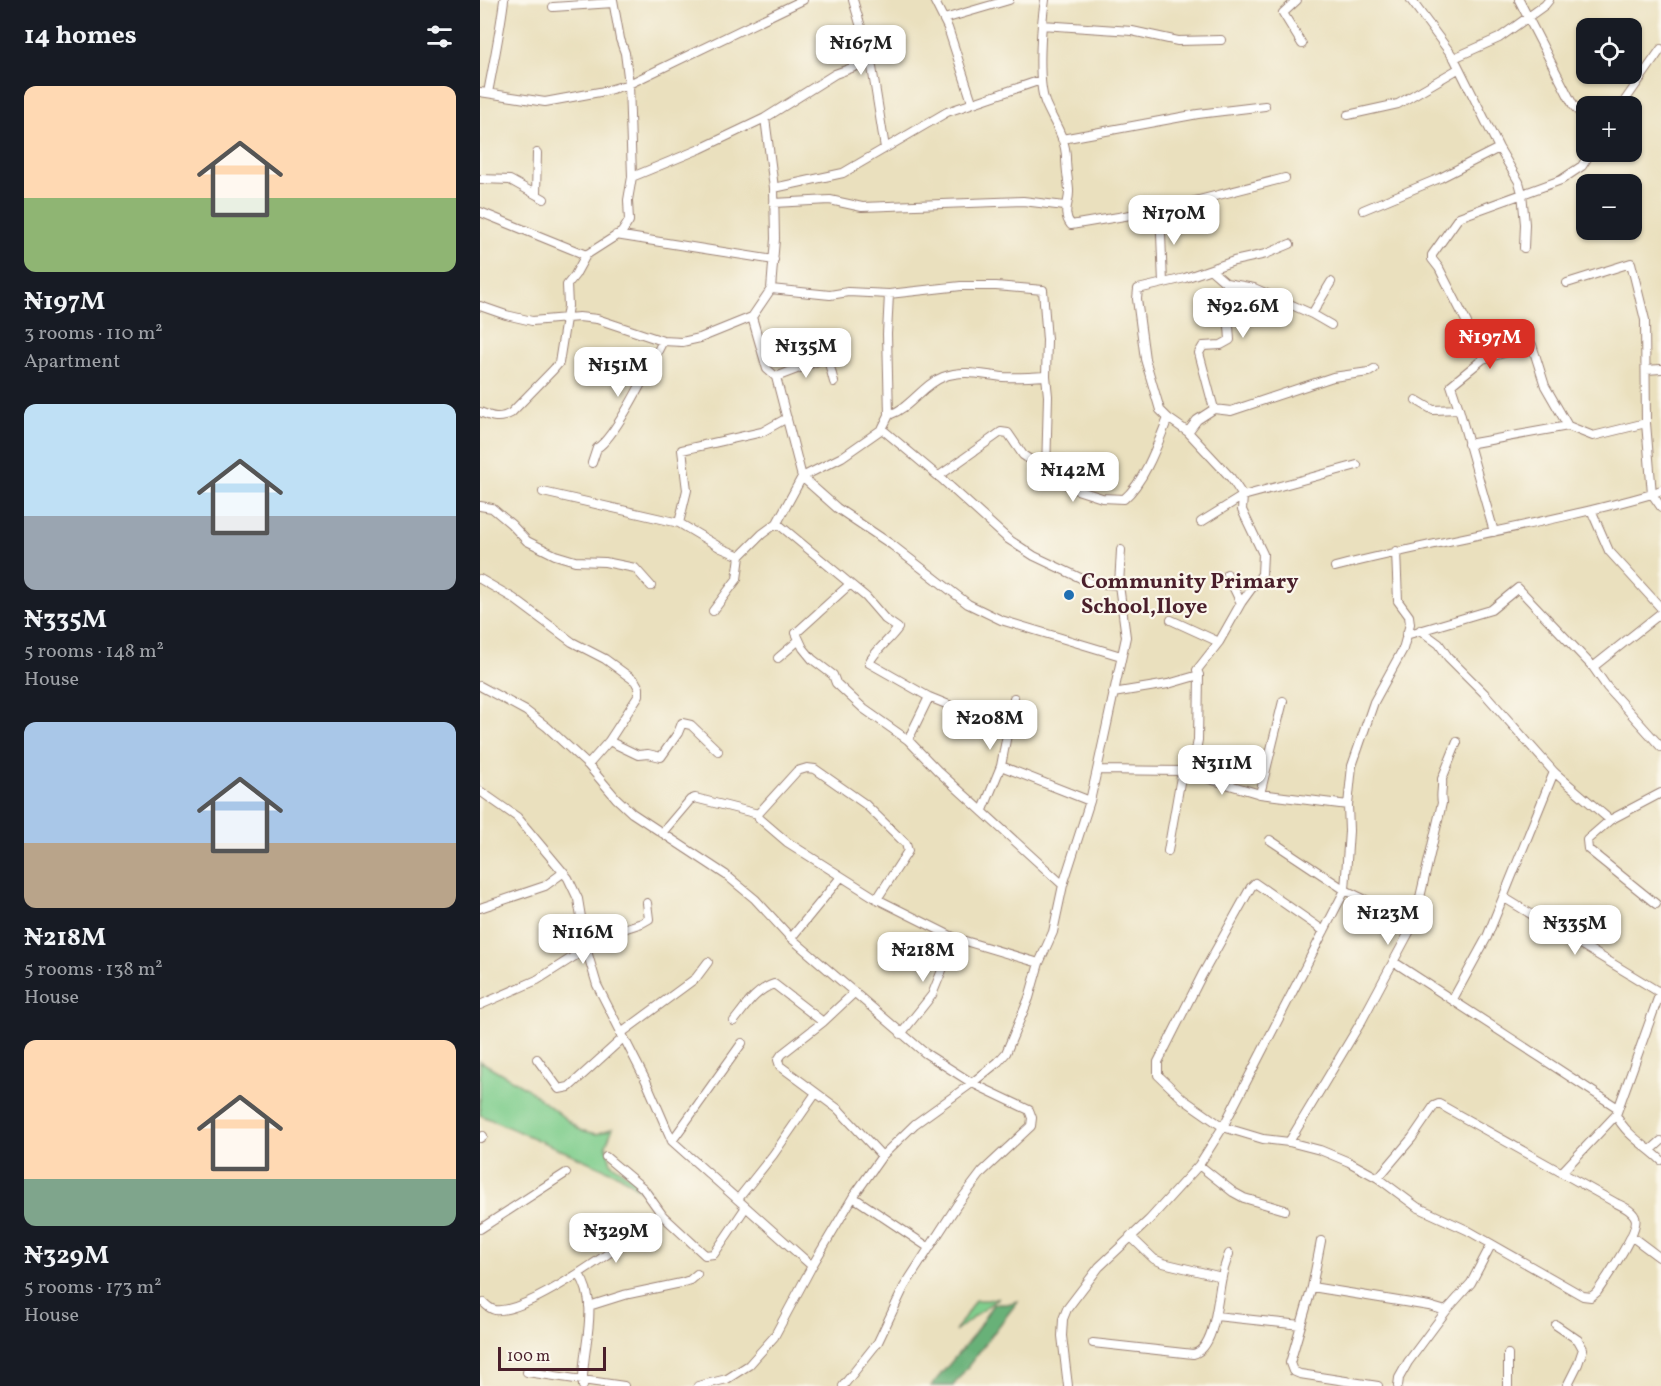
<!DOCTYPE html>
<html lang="en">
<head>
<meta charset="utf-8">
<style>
  :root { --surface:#171b24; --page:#20242c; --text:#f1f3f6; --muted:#9ea1a6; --accent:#d93025 }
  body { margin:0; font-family:Vollkorn,serif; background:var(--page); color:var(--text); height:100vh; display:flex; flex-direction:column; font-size:22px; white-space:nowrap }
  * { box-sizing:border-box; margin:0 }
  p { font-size:20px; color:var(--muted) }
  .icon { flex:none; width:33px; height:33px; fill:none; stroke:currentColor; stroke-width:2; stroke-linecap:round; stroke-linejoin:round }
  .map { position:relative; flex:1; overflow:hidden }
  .details { display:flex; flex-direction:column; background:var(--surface); width:480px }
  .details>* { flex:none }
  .fabs { position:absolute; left:1096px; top:18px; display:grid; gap:12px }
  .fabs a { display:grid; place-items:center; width:66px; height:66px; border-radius:12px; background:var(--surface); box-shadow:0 2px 4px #0004; font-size:30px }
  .scale { position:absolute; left:18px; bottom:15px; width:108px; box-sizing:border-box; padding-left:6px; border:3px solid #4a1f2b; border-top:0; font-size:16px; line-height:21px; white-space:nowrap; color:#4a1f2b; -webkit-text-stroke:4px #fbf7ec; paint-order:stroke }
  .price { position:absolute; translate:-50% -51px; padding:0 14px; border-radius:12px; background:#fff; color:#222; font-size:20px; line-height:39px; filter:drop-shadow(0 2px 3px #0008) }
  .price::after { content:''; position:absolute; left:50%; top:36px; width:18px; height:14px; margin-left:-9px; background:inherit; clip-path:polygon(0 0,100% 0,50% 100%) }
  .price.on { background:var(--accent); color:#fff }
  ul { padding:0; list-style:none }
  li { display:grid; align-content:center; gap:12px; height:318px; padding:0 24px }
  li span { display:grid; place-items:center; height:186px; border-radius:12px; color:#555 }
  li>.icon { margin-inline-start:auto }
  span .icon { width:108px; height:108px; fill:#fffc; stroke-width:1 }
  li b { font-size:26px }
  h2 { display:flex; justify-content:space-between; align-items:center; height:72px; padding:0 24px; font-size:26px }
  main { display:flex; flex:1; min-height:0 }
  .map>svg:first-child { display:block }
  .green { fill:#80ce8d; stroke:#65765c; stroke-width:1.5 }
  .forest { fill:#68b178; stroke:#596852; stroke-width:1.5 }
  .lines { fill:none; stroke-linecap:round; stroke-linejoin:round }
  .street-casing { stroke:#9a8074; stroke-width:10 }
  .street { stroke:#fff; stroke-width:8 }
  .poi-dot { fill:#1f6fb2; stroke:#fbf7ec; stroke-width:2 }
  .labels { text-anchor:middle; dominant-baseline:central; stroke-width:4.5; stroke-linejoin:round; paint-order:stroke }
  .poi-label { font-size:22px; font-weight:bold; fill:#4a1f2b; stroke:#fbf7ec; text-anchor:start }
</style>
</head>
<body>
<main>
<section class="details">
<h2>14 homes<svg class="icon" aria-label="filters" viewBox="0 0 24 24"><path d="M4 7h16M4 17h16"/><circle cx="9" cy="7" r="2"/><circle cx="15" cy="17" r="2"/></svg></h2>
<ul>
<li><span style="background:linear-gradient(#ffd9b3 60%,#8fb573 0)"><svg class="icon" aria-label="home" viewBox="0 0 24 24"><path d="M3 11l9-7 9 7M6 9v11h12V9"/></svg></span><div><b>₦197M</b><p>3 rooms · 110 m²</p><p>Apartment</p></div></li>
<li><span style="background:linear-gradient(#bfe0f5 60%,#9aa5b1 0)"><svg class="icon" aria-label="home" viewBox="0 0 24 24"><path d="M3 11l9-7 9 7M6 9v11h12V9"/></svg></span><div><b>₦335M</b><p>5 rooms · 148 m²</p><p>House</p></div></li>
<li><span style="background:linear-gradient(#a9c7e8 65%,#b9a48a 0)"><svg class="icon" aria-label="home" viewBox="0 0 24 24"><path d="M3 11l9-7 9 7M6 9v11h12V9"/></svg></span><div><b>₦218M</b><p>5 rooms · 138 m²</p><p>House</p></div></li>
<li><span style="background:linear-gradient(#ffd9b3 75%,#7fa58c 0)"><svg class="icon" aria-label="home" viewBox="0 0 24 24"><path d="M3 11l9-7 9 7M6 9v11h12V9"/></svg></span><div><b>₦329M</b><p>5 rooms · 173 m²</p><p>House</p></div></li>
</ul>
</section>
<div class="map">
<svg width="1181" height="1386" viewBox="0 0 1181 1386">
  <rect width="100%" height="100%" fill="#fbf7ec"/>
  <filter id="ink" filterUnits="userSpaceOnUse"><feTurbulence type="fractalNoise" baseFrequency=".0167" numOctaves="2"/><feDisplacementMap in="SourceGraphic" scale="12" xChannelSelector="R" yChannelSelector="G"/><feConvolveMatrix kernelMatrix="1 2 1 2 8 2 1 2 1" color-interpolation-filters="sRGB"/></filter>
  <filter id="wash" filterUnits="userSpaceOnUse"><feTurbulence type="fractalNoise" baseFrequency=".008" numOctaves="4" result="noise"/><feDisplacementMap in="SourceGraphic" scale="24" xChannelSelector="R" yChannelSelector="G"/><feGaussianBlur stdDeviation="1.35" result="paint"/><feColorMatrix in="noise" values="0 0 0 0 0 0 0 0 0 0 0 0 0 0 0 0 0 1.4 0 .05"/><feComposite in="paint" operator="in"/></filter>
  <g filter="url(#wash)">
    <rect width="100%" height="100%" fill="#eae0be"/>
    <!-- green -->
    <path class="green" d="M0,1061L45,1087L100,1130L117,1134L133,1128L126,1145L131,1163L171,1192L159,1189L139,1175L0,1115Z
      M519,1297L475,1332L495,1300H508Z"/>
    <!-- forest -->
    <path class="forest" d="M538,1301L473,1386H451L493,1336L513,1304H527Z"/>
  </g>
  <g filter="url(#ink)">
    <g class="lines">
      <!-- street casing -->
      <g class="street-casing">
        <path id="street" d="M373,0L391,61L405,148
          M454,0L468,28L492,102
          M565,0C561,24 557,80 565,102C572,120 586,137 586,158C586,169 588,179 589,190C590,203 581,212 591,225L680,210L805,178
          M817,0L803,13L822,44
          M931,0L974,58L1019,148L1039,182L1042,193L1045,224L1044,248
          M1039,0L1093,105L1107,121
          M73,7L133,3
          M464,19L529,0
          M562,25L652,31L698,41L741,40
          M974,58L1019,38L1065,5L1069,0
          M0,92L65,102L125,91L149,84L323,0
          M8,93C14,61 20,32 24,0
          M1141,106L1181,49
          M868,115L918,104L978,69
          M582,139L718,114L785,106
          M152,177L220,149L285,118L355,74L391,61
          M0,179L30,180L64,199
          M294,188L363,173L467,112L561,80
          M56,194L57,153
          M294,203L350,200L382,207L543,201L585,206
          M680,210L683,283
          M883,210L960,178L1019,148
          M0,212L106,255
          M136,235L294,260
          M731,270L746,283L750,340L741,345L723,346L719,353L734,409
          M746,283L774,288L832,314L851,325
          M1087,283L1151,263L1165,320L1166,423
          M291,289L350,295L368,292L409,294L481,286H516L563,290L567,340L566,376L568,396L566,472
          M0,306L26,315L52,321L99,317L117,319L183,341L202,342L220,338L272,317L291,289L295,239L294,188L285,118
          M832,314L851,282
          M272,317L287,369L296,377L322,477L357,508L412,545L488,604L521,620L641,656
          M987,323L959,268L952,259V255L979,217L1081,180L1102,166L1111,152
          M1166,370L1181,369
          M296,377L343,359L349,363L354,382
          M936,400L953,410L979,409L1014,532
          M979,409L971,385L1003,359L1052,345L1065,386L1088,426L1113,436L1166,423L1172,494L1181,507
          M0,412C12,417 19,420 31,413L73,370L79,363L88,306L87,285L95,275L106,255L142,232L149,221L148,200L152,177L149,84L145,53L140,39L133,0
          M409,415C431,408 442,385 463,377C483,369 503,375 523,377C537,378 552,377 566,376
          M402,429L464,481L528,539L554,556L611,583L639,585
          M708,432L717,420L734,409L751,411L853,377L889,372L894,369
          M988,444L1088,426
          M112,463L117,448C136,437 171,364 183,341
          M459,476L521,432L528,433L543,455L594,489L622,498L644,499C665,481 678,443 688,418
          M63,492L199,523L241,548L260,556L257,579L233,611
          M0,506L12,508L31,524L47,541L75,555L95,561L125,562L155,568L171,586
          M1112,512L1129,551L1181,608
          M721,522L763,496L877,465
          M199,523L207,490L202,450L282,432L307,418
          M297,523L386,597L405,619L418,628C410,640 395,650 389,663L449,697L528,729
          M260,556L282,534L297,523L322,477L362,457L402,429L409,415L407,334L409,294
          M855,567C960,540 1068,524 1172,494L1181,490
          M747,574L761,603
          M0,579L33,598L92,642L125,659L155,681L159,688V695L129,741L108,765
          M369,585L316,633L323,648L332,659L353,675L356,683L384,709L428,740L458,771L583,885
          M691,620L739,642
          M940,630L959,644L968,657L1005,694L1074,772L1130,820L1181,793
          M926,635L1011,610L1038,588L1113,667L1127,687L1181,747
          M298,658L319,640
          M1113,667L1181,613
          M0,686L46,711L67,727L108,765L136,798L152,813L246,875L275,899L311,938L445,1053L492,1083L549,1110L552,1118L551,1126L502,1172L477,1205L424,1287L398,1342L363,1386
          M633,693L688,684L719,675L717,670L739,642L761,603L782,574L783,554L762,510L763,496L751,478L708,432L688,418L680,410L665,359L657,299L658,289L705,278L754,261L786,254L810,244
          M428,740L449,697
          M129,741L158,755L168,754L181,757L198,733L202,723L211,725L238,751
          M521,766L610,801
          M617,770L702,771L780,794L868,805
          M0,791L37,817L88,878L98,899L106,948L117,985L166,1081L192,1141L332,1266
          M780,794L803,701
          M503,810L521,766L534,698
          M278,814L279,818L307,842L397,899L475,938L559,963
          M278,814L317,771L327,768L335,769L385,804L426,844L428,851L397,899
          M1130,820L1107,840L1108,849L1176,904
          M182,833L210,800L215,798L278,814
          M790,840L865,890L934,923
          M688,851L702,771L715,755L718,740L719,675
          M1023,897L1179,992
          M0,908L65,886L84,872
          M844,931L775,883L771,887L722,975L678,1062V1075L703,1099L743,1127L783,1139L809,1142L840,1150L869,1162L898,1178L937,1207L987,1230L1103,1296L1111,1297L1117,1292C1125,1280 1161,1229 1155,1217C1152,1210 1142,1206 1136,1203L959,1104L954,1106L932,1138L898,1178
          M311,938L361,877
          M914,962L1138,1108
          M1181,990L1136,1115C1146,1135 1165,1145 1181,1160
          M375,992L343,1022L302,1054L298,1060L300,1066L358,1109L402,1156
          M973,999L1007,937L1074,772
          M0,1005L57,980L131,933L162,923L169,919L167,903
          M254,1021C266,1006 276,990 294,984L343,1022
          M140,1034L216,978L228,962
          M421,1034L452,995L475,938
          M57,1059L79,1089L89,1087L142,1039
          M0,1138L3,1136
          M192,1141L262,1043
          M809,1142L881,1022L934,923L962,803C960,794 963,788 962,779L977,742
          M1171,1150L1181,1141
          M126,1157L163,1188L183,1216L225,1255L234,1254L266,1207
          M719,1165L753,1192L764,1198L805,1210
          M1082,1172L1136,1115
          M373,1197L448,1247
          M258,1199L293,1155L336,1093
          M0,1229L86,1173
          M650,1236L674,1259L683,1263L742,1277
          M1151,1236L1179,1257
          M841,1241L832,1287L810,1363L813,1371L820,1374L898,1386
          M99,1274C121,1306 101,1350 103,1386
          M832,1287L949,1306L966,1311
          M4,1303C7,1306 11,1309 15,1310C46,1314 131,1252 157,1233
          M109,1306L144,1295L201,1283L210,1280L217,1274
          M736,1316L821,1325
          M1076,1325L1098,1340L1103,1349L1098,1364L1087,1386
          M613,1343L713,1354C736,1349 737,1297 742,1277C743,1270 746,1262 749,1254
          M1028,1354V1386
          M47,1372L144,1386
          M218,1386L247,1379L269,1365L294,1337L332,1266L373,1197L402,1156L435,1124L492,1083L518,1062L526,1053L549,998L559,963L573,932L583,885L610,801L617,770L646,637L639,585L641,550
          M588,1386L582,1336L583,1319L587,1309L619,1267L669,1220L719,1165L743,1127L865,890L869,831L868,805L872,766L894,702L923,649L930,624L929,616L918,601L916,551
          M918,1386L919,1378L928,1362L966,1311L991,1283L1011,1245"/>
      </g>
      <!-- street -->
      <use href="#street" class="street"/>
    </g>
  </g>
  <!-- markers -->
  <circle class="poi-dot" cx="589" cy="595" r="6"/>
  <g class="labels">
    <!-- poi labels -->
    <g class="poi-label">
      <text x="601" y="582">Community Primary<tspan x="601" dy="25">School,Iloye</tspan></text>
    </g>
  </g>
</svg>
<div class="fabs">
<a><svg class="icon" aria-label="locate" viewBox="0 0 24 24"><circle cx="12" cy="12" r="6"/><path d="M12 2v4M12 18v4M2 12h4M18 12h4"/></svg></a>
<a>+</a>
<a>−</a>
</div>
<div class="scale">100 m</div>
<b class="price" style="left:381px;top:76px">₦167M</b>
<b class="price" style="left:694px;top:246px">₦170M</b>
<b class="price" style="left:763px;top:339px">₦92.6M</b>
<b class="price on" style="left:1010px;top:370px">₦197M</b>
<b class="price" style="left:326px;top:379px">₦135M</b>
<b class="price" style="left:138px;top:398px">₦151M</b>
<b class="price" style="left:593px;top:503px">₦142M</b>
<b class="price" style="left:510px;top:751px">₦208M</b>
<b class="price" style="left:742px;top:796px">₦311M</b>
<b class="price" style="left:908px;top:946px">₦123M</b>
<b class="price" style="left:1095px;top:956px">₦335M</b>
<b class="price" style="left:103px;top:965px">₦116M</b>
<b class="price" style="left:443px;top:983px">₦218M</b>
<b class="price" style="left:136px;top:1264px">₦329M</b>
</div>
</main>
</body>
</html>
